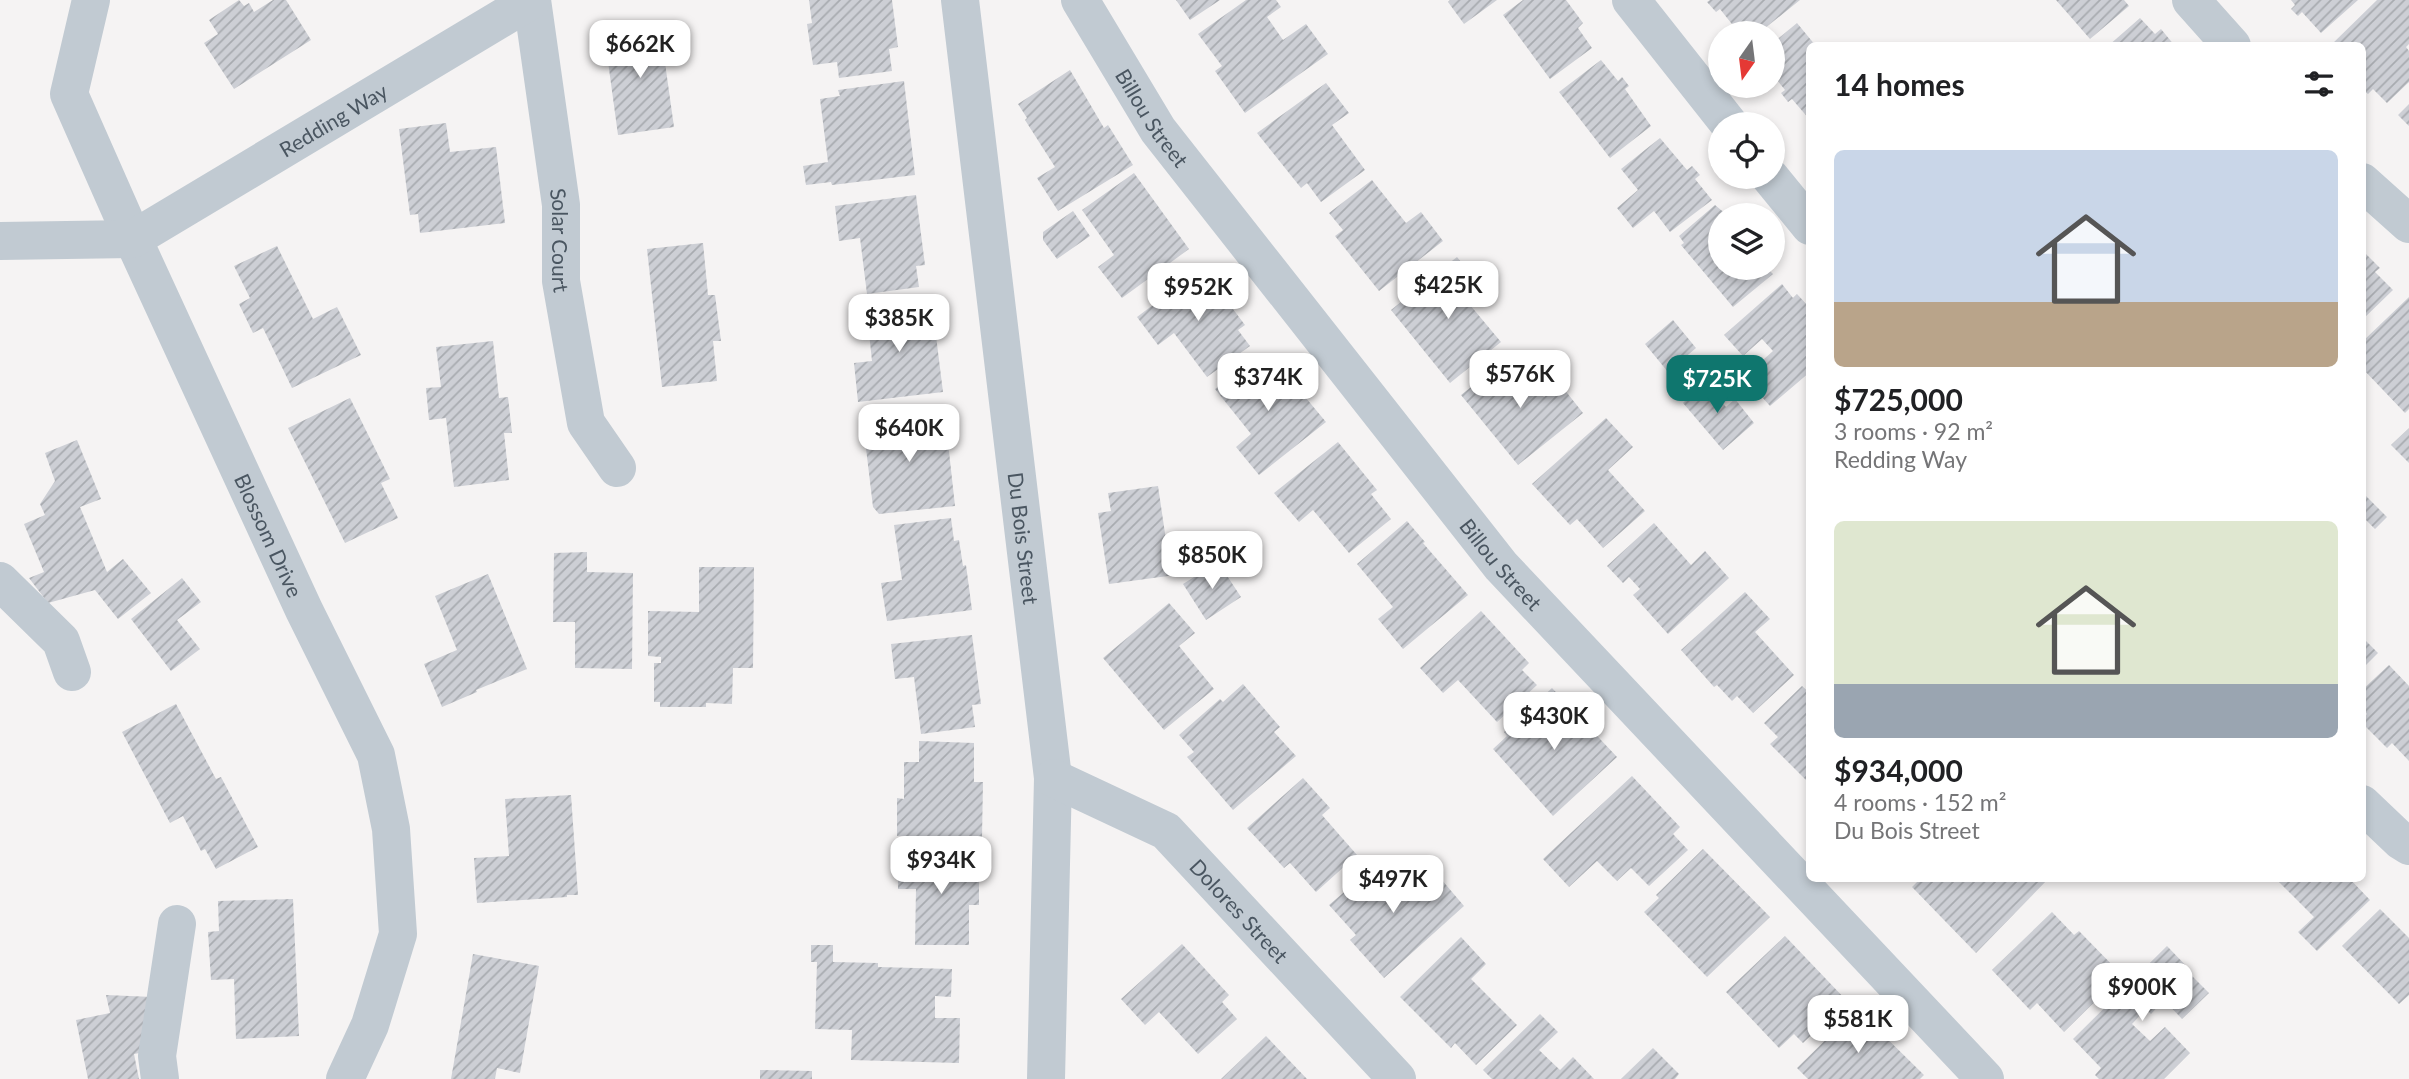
<!DOCTYPE html>
<html lang="en">
<head>
<meta charset="utf-8">
<style>
  :root { --surface:#fff; --page:#f6f6f6; --text:#202124; --muted:#757577; --accent:#0f766e }
  body { margin:0; font-family:Lato,sans-serif; background:var(--page); color:var(--text); height:100vh; display:flex; flex-direction:column; font-size:26px; white-space:nowrap }
  * { box-sizing:border-box; margin:0 }
  p { font-size:23px; color:var(--muted) }
  .icon { flex:none; width:38px; height:38px; fill:none; stroke:currentColor; stroke-width:2; stroke-linecap:round; stroke-linejoin:round }
  .map { position:relative; flex:1; overflow:hidden }
  .side { position:absolute; left:1806px; top:42px; width:560px; height:840px; display:flex; flex-direction:column; background:var(--surface); border-radius:10px; box-shadow:0 4px 10px #0003 }
  .side>* { flex:none }
  .needle { width:46px; rotate:194deg }
  .controls { position:absolute; left:1708px; top:21px; display:grid; gap:14px }
  .controls a { display:grid; place-items:center; width:77px; height:77px; border-radius:50%; background:var(--surface); box-shadow:0 4px 10px #0003; font-size:35px }
  .price { position:absolute; translate:-50% -60px; padding:0 16px; border-radius:14px; background:#fff; color:#222; font-size:23px; line-height:46px; filter:drop-shadow(0 2px 4px #0008) }
  .price::after { content:''; position:absolute; left:50%; top:42px; width:21px; height:16px; margin-left:-10px; background:inherit; clip-path:polygon(0 0,100% 0,50% 100%) }
  .price.on { background:var(--accent); color:#fff }
  ul { padding:0; list-style:none }
  li { display:grid; align-content:center; gap:14px; height:371px; padding:0 28px }
  li span { display:grid; place-items:center; height:217px; border-radius:10px; color:#555 }
  li>.icon { margin-inline-start:auto }
  span .icon { width:126px; height:126px; fill:#fffc; stroke-width:1 }
  li b { font-size:30px }
  h2 { display:flex; justify-content:space-between; align-items:center; height:84px; padding:0 28px; font-size:30px }
  .map>svg:first-child { display:block }
  .building { fill:url(#building-hatch) }
  .lines { fill:none; stroke-linecap:round; stroke-linejoin:round }
  .minor { stroke:#c1cad2; stroke-width:38 }
  .labels { text-anchor:middle; dominant-baseline:central; stroke-width:5; stroke-linejoin:round; paint-order:stroke }
  .street-label { font-size:21px; fill:#4a5661; stroke:#fff }
</style>
</head>
<body>
<div class="map">
<svg width="2409" height="1079" viewBox="0 0 2409 1079">
  <defs>
    <pattern id="building-hatch" width="6" height="6" patternUnits="userSpaceOnUse" patternTransform="scale(1.75)"><rect width="6" height="6" fill="#cdcfd5"/><path d="M-1 1l2-2M0 6l6-6M5 7l2-2" fill="none" stroke="#a8abb0"/></pattern>
  </defs>
  <rect width="100%" height="100%" fill="#f5f3f3"/>
  <!-- building -->
  <path class="building" d="M239,0L244,6L249,3L254,12L273,0H286L311,40L234,89L204,43L218,34L209,20Z
    M809,0H892L898,47L889,49L892,71L839,78L837,62L813,65L807,24L812,23Z
    M1176,0H1220L1190,20Z
    M1246,0H1276L1281,7L1267,17L1283,40L1306,24L1328,54L1245,113L1215,71L1222,66L1198,34Z
    M1450,0H1497L1464,24L1448,2Z
    M1523,0H1566L1583,23L1578,28L1592,48L1550,79L1503,15Z
    M1710,0H1800L1759,33H1743L1738,26L1735,28L1720,9L1716,12L1707,2Z
    M2056,0H2124L2129,6L2090,39Z
    M2291,0H2358L2321,33L2302,12L2298,16L2291,9L2295,5Z
    M2377,0H2409V44L2406,47L2409,51V82L2387,103L2373,89L2368,94L2362,89V46H2330Z
    M2140,18L2155,34L2161,29L2175,46H2108Z
    M659,20L674,127L618,135L606,47L625,44L623,25Z
    M1797,23L1816,46H1810V120L1792,99L1788,102L1781,93L1785,90L1773,75V43Z
    M1601,60L1618,81L1622,77L1629,86L1625,89L1651,126L1610,158L1559,92Z
    M1070,70L1104,128L1108,125L1133,165L1058,211L1037,178L1055,167L1025,120L1027,118L1018,104Z
    M904,81L915,175L832,185L831,182L806,185L803,166L828,162L820,99L840,96L838,90Z
    M1326,83L1349,113L1332,125L1365,170L1321,202L1307,183L1301,188L1257,133Z
    M2409,104V126L2398,115Z
    M446,123L450,152L496,147L505,223L420,233L418,214L410,215L399,129Z
    M1660,138L1687,170L1692,166L1700,175L1695,179L1712,200L1670,232L1654,211L1633,228L1617,208L1638,190L1621,169Z
    M1134,173L1189,249L1122,298L1098,267L1114,255L1082,210Z
    M1372,180L1406,223L1421,212L1443,241L1379,291L1335,236L1343,230L1329,213Z
    M916,195L925,265L916,266L919,287L867,294L860,238L839,241L835,206Z
    M1715,205L1727,215H1720V268H1767L1773,274L1733,307L1681,245L1684,243L1679,236Z
    M1073,211L1090,236L1057,259L1043,240V232Z
    M703,243L708,295H715L721,341H713L717,381L662,387L647,249Z
    M277,246L313,319L337,307L361,355L292,388L263,328L253,333L239,304L250,298L234,266Z
    M2362,250L2380,268L2375,272L2393,290L2362,320Z
    M1457,257L1481,286L1465,299L1501,342L1450,383L1391,310Z
    M1202,268L1245,325L1238,330L1250,346L1207,377L1174,333L1158,345L1137,317Z
    M1782,284L1793,298L1797,294L1810,308V372L1770,406L1744,377L1773,351L1762,339L1743,356L1724,335Z
    M2409,297V409L2405,413L2362,368V342Z
    M922,298L927,337L936,336L943,392L858,402L854,363L872,361L866,305Z
    M1673,320L1696,348L1668,372L1645,344Z
    M493,341L499,398L508,397L512,433H504L509,480L454,487L446,418L429,420L426,388L441,387L436,347Z
    M1259,354L1284,385L1291,380L1326,422L1259,475L1236,447L1251,434L1215,389Z
    M1510,356L1544,397L1560,384L1583,413L1518,465L1461,395Z
    M1705,383L1726,407L1735,399L1754,423L1723,450L1683,403L1685,401L1679,395L1690,386L1695,391Z
    M350,398L390,479L381,483L398,518L345,543L288,428Z
    M945,415L955,506L879,514L873,507L863,423Z
    M1606,418L1633,447L1608,470L1645,511L1603,548L1577,519L1570,525L1532,484Z
    M2409,428V463L2391,445Z
    M77,440L101,499L80,507L107,572L123,559L151,593L118,619L95,590L48,603L29,578L44,572L24,524L45,515L40,504L55,481L45,453Z
    M1338,442L1377,490L1371,494L1391,519L1349,553L1313,510L1299,522L1274,493Z
    M1158,486L1166,540L1185,538L1190,573L1109,584L1098,513L1111,511L1108,493Z
    M2365,495L2387,517L2375,529L2362,516V498Z
    M951,518L954,541L959,540L963,566L966,565L972,610L887,621L881,583L902,580L894,525Z
    M1407,521L1425,542L1423,543L1468,595L1403,649L1378,619L1393,607L1357,564Z
    M1654,523L1691,565L1705,551L1729,578L1668,634L1633,595L1640,589L1629,577L1623,583L1607,566Z
    M587,552V572L633,573L632,669L575,668V622H553L554,553Z
    M1218,562L1241,597L1206,620L1183,584Z
    M699,567H754L753,668H733L732,704L706,703V707H660V702H654V663H661V657L648,656V611L699,612Z
    M488,574L527,669L476,690L477,692L442,707L424,664L457,650L435,596Z
    M182,578L201,602L177,620L200,649L171,671L131,619Z
    M1745,592L1770,619L1755,632L1794,675L1753,713L1737,696L1732,701L1717,685L1714,687L1681,650Z
    M1169,603L1195,633L1179,646L1214,689L1164,730L1103,658Z
    M1481,611L1529,663L1522,670L1537,685L1497,722L1458,680L1443,693L1420,668Z
    M972,635L981,704L972,705L975,727L921,734L914,677L895,679L891,644Z
    M2362,637L2378,653L2362,669Z
    M2389,665L2409,686V761L2392,743L2387,748L2362,723V718L2367,714L2362,709V690Z
    M1243,684L1280,727L1274,732L1296,756L1233,810L1187,757L1194,752L1179,735L1220,699L1223,702Z
    M1802,686L1810,693V784L1770,744L1778,737L1764,723Z
    M1552,688L1617,757L1553,816L1493,749L1507,736L1504,732Z
    M176,704L216,779L221,777L258,847L216,869L205,849L201,851L183,816L170,823L122,732Z
    M919,741L974,743V782H983L982,838L897,836V798L904,799V762H919Z
    M1632,776L1680,827L1673,834L1688,850L1649,886L1631,868L1617,881L1597,861L1569,887L1543,859Z
    M1303,778L1330,808L1322,815L1357,855L1316,892L1290,863L1284,868L1247,828Z
    M571,795L578,895H567V897L477,903L474,858L509,856L505,799Z
    M1703,849L1770,917L1707,977L1644,912L1659,898L1656,895Z
    M898,855L979,856V905H969V945H915L916,889H898Z
    M1390,858L1423,895L1441,879L1464,906L1384,978L1350,940L1356,935L1329,905L1369,871L1372,874Z
    M1921,878H2020L2023,881L2025,878H2049L1976,953L1912,887Z
    M2275,878H2349L2370,900L2317,951L2298,932L2314,917Z
    M293,899L299,1036L236,1039L234,979L211,980L208,932L219,931L218,901Z
    M2380,909L2409,938V995L2399,1004L2342,946Z
    M2052,912L2074,935L2079,931L2122,975L2064,1032L2037,1003L2030,1010L1992,970Z
    M1785,936L1847,1001L1803,1043L1794,1034L1779,1048L1726,992Z
    M1461,937L1486,964L1471,979L1517,1025L1476,1065L1455,1043L1451,1048L1400,997Z
    M1182,944L1229,995L1222,1002L1237,1019L1198,1054L1159,1012L1145,1025L1121,999Z
    M811,945H833V962L878,963V967L952,969L951,997L935,996V1018H960L959,1063L851,1060L852,1030L815,1029L817,962H811Z
    M2167,946L2192,972L2190,974L2209,993L2182,1019L2164,1000L2151,1014L2146,1009L2132,1024L2150,1041L2165,1027L2190,1053L2164,1079H2099L2095,1075L2101,1068L2073,1039Z
    M473,954L539,966L520,1073L497,1068L495,1079H451Z
    M106,995L153,997L151,1051L134,1054L139,1079H88L76,1020L110,1013Z
    M1857,1009L1924,1075L1920,1079H1808L1797,1068Z
    M1540,1014L1558,1032L1539,1050L1560,1070L1573,1057L1594,1079H1492L1483,1070Z
    M1266,1036L1307,1079H1221Z
    M1653,1048L1679,1074L1675,1079H1621Z
    M760,1070L812,1071V1079H760Z"/>
  <g class="lines">
    <!-- minor -->
    <g class="minor">
      <path id="s1" d="M91,0L69,94L133,239L304,610L376,755L391,829L398,934L370,1025L345,1079"/>
      <path id="s2" d="M532,0L561,205V281L586,423L617,468"/>
      <path id="s3" d="M960,0L1053,778L1046,1079"/>
      <path id="s4" d="M1080,0L1158,130L1501,566L1985,1079"/>
      <path d="M1631,0L1729,124"/>
      <path d="M2191,0L2232,46"/>
      <path d="M1770,177L1810,226"/>
      <path d="M2362,182L2409,224"/>
      <path id="s5" d="M0,241L133,239L532,0"/>
      <path d="M0,581L61,641L72,672"/>
      <path id="s6" d="M1053,778L1166,831L1397,1079"/>
      <path d="M2362,804L2401,841L2409,846"/>
      <path d="M160,1079L157,1056L177,924"/>
    </g>
  </g>
  <g class="labels">
    <!-- street labels -->
    <g class="street-label">
      <text stroke="none"><textPath href="#s4" startOffset="138">Billou Street</textPath></text>
      <text stroke="none"><textPath href="#s5" startOffset="366">Redding Way</textPath></text>
      <text stroke="none"><textPath href="#s2" startOffset="242">Solar Court</textPath></text>
      <text stroke="none"><textPath href="#s1" startOffset="581">Blossom Drive</textPath></text>
      <text stroke="none"><textPath href="#s3" startOffset="542">Du Bois Street</textPath></text>
      <text stroke="none"><textPath href="#s4" startOffset="705">Billou Street</textPath></text>
      <text stroke="none"><textPath href="#s6" startOffset="233">Dolores Street</textPath></text>
    </g>
  </g>
</svg>
<div class="controls">
<a><svg class="needle" viewBox="-14 -14 28 28"><path d="M0-13l5 13h-10z" fill="#e53935"/><path d="M0 13l5-13h-10z" fill="#757577"/></svg></a>
<a><svg class="icon" aria-label="locate" viewBox="0 0 24 24"><circle cx="12" cy="12" r="6"/><path d="M12 2v4M12 18v4M2 12h4M18 12h4"/></svg></a>
<a><svg class="icon" aria-label="layers" viewBox="0 0 24 24"><path d="M12 4l9 5-9 5-9-5zM3 14l9 5 9-5"/></svg></a>
</div>
<b class="price" style="left:640px;top:80px">$662K</b>
<b class="price" style="left:1448px;top:321px">$425K</b>
<b class="price" style="left:1198px;top:323px">$952K</b>
<b class="price" style="left:899px;top:354px">$385K</b>
<b class="price" style="left:1520px;top:410px">$576K</b>
<b class="price" style="left:1268px;top:413px">$374K</b>
<b class="price on" style="left:1717px;top:415px">$725K</b>
<b class="price" style="left:909px;top:464px">$640K</b>
<b class="price" style="left:1212px;top:591px">$850K</b>
<b class="price" style="left:1554px;top:752px">$430K</b>
<b class="price" style="left:941px;top:896px">$934K</b>
<b class="price" style="left:1393px;top:915px">$497K</b>
<b class="price" style="left:2142px;top:1023px">$900K</b>
<b class="price" style="left:1858px;top:1055px">$581K</b>
<section class="side">
<h2>14 homes<svg class="icon" aria-label="filters" viewBox="0 0 24 24"><path d="M4 7h16M4 17h16"/><circle cx="9" cy="7" r="2"/><circle cx="15" cy="17" r="2"/></svg></h2>
<ul>
<li><span style="background:linear-gradient(#c9d6e8 70%,#b9a48a 0)"><svg class="icon" aria-label="home" viewBox="0 0 24 24"><path d="M3 11l9-7 9 7M6 9v11h12V9"/></svg></span><div><b>$725,000</b><p>3 rooms · 92 m²</p><p>Redding Way</p></div></li>
<li><span style="background:linear-gradient(#dfe7d0 75%,#9aa5b1 0)"><svg class="icon" aria-label="home" viewBox="0 0 24 24"><path d="M3 11l9-7 9 7M6 9v11h12V9"/></svg></span><div><b>$934,000</b><p>4 rooms · 152 m²</p><p>Du Bois Street</p></div></li>
</ul>
</section>
</div>
</body>
</html>
